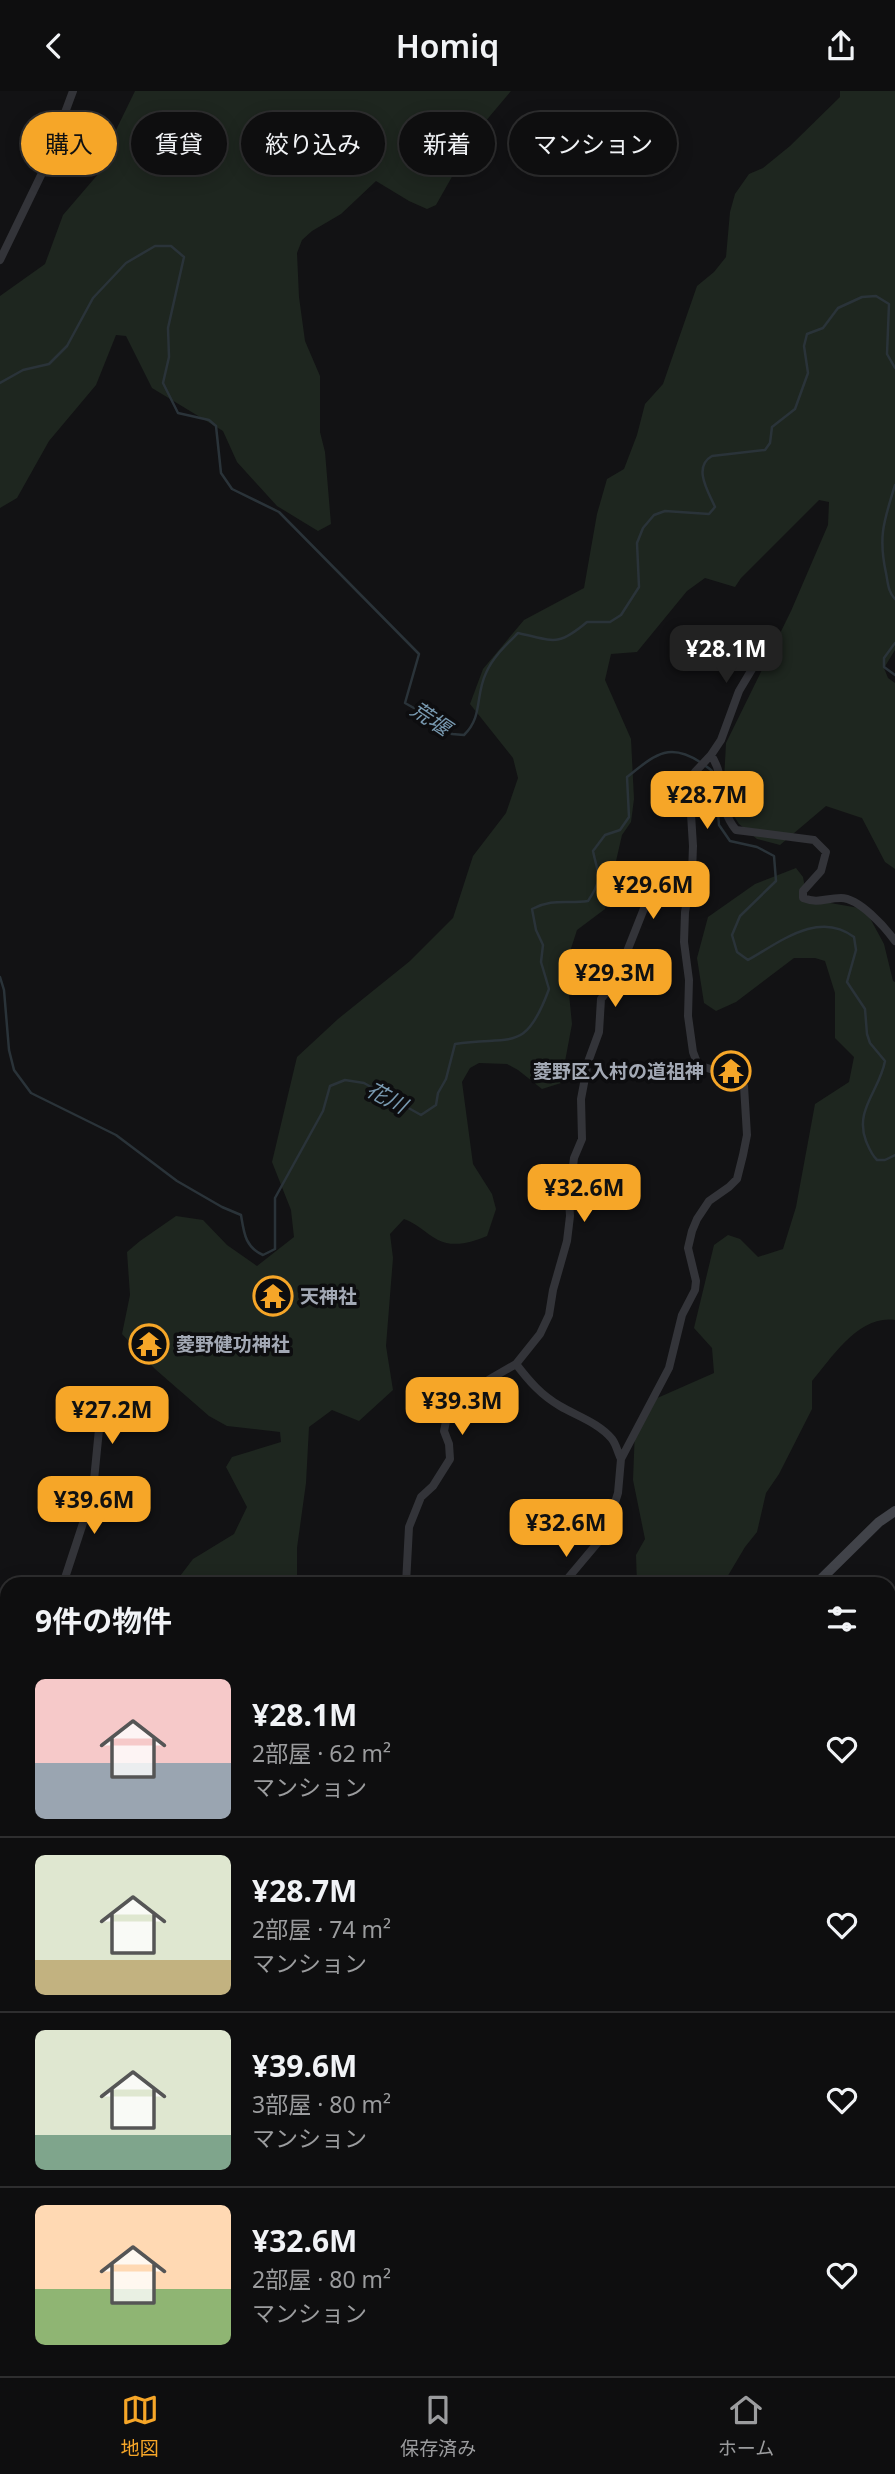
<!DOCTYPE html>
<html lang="ja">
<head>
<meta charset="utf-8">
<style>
  :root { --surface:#0e0e0f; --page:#1c1c1d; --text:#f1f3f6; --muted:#9b9c9e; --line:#2e2e2f; --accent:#f6a628 }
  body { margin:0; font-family:"Noto Sans","Noto Sans JP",sans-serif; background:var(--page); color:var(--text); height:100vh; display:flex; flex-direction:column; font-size:26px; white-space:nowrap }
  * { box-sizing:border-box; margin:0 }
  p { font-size:23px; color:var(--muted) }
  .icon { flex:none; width:38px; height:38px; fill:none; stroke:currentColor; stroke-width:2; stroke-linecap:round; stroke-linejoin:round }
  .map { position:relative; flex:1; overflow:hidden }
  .details { position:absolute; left:0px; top:1486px; width:896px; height:800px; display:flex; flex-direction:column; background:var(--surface); border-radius:21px 21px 0 0; box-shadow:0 4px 18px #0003,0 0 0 2px var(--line) }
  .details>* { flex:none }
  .top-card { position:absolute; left:21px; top:21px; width:854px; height:63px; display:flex; gap:14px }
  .price { position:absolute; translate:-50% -60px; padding:0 16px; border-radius:14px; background:var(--accent); color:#111; font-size:23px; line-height:46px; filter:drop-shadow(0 2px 4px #0008) }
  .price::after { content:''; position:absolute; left:50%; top:42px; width:21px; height:16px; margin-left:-10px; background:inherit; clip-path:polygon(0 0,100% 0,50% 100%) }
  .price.on { background:#222; color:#fff }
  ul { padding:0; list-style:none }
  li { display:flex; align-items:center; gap:21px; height:175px; padding:0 35px }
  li+li { border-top:2px solid var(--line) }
  li span { display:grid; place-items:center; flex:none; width:196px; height:140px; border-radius:10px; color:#555 }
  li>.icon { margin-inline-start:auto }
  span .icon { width:84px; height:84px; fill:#fffc; stroke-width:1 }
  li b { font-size:30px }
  h2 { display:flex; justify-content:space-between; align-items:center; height:84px; padding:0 35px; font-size:30px }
  .chip { padding:0 24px; border-radius:32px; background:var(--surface); box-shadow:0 4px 18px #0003,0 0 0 2px var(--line); font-size:24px; line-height:63px }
  .chip.on { background:var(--accent); color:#111 }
  header { display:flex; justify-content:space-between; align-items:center; height:91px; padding:0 35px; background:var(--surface); font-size:32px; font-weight:600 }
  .dock { display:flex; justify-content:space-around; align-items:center; height:98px; border-top:2px solid var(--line); background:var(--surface); font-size:19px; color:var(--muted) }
  .dock a { display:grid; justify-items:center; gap:4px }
  .dock .on { color:var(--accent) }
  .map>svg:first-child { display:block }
  .built { fill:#1e1e21 }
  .green { fill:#1e261f }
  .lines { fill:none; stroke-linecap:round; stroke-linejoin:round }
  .stream { stroke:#2a3339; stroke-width:2.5 }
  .river { stroke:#2a3339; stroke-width:18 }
  .minor { stroke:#333439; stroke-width:8 }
  .secondary { stroke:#414349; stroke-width:10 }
  .primary { stroke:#4f5158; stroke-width:12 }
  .labels { text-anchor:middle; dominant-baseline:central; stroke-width:7; stroke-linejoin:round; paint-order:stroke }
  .poi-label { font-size:19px; font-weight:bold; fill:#a3a9b5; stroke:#0d0d0f; text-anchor:start }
  .water-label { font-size:21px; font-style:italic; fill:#799ab1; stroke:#0d0d0f }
</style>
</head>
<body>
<header><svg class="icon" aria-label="back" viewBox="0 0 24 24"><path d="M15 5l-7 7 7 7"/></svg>Homiq<svg class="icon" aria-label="share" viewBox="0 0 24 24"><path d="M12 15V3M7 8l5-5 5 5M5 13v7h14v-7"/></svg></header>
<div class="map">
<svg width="895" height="2285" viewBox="0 0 895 2285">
  <rect width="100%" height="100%" fill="#121214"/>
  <!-- built -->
  <path class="built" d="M889,2143H895V2221H889Z"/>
  <!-- green -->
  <path class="green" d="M135,0H511L479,38L436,114L427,118L409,110L376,90L341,123L312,140L302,149L297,162L299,206L305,250L320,285V341L325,361L331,433L318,440L277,415L237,371L223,340L152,297L126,245L116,244L96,294L49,350L17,407L0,417V205L45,173L63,124L111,68L115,41Z
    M840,0H895V559L884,577L888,587L895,592V778L885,771L862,727L826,715L780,754L757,748L739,733L723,708L726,652L791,520L828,434L829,411L819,409L741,487L735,496L705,487L687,500L637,561L611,563L605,589L631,648L634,708L631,731L622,744L605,818L577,839L566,873L572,933L561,992L542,998L518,979L507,973L479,972L470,977L462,991L473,1073L492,1103L496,1118L487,1145C472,1151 454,1157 438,1149C425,1142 418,1133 404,1128L390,1143L393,1167L386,1255L393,1299L359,1330L332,1319L309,1336L306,1392L297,1457V1493H174L193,1468L234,1443L247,1416L226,1376L232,1366L281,1351L280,1341L227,1335L209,1325L155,1278L122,1243L130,1204L127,1161L140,1150L176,1125L203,1129L227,1154L257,1175L294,1146L291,1119L272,1071L297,966L338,928L410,870L453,827L473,765L506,722L518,687L513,667L470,613L483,578L524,529L584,497L597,423L607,388L624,378L637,344L645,313L663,293L697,195L714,181L726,166L730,121L735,103L749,83L763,77L790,55L840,6Z
    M796,777L803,786L807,808L865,818L884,853L893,890L895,891V1229C858,1224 833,1266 812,1290V1318L779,1383L766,1402L757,1441L745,1456L723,1493H637L636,1464L645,1448L633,1389L635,1338L655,1308L714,1282L712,1257L694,1237L714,1154L728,1144L740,1148L758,1166L783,1158L796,1116L815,1013L849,991L854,966L835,947V902L825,870L815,867H794L736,911L716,920L704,912L697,867L708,826L755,793Z
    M895,1660V1754L889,1755V1662Z
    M386,2279H424L419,2285H330Z"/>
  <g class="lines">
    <!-- stream -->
    <path class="stream" d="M0,292L23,279L49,273L67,255L93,207L126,172L155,155H171L184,166L168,237L169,266L163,292L178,322L209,329L216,335L221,382L232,398L279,421L419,563L405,612L435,629L452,643L464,644C483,626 475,605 486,582C493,566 506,554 518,542C555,550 557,556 587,531H610L621,524L639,496L637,452L643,437L654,424L665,420L709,423L715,416C709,402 692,376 712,365L765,359L770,352L772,336L795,318L808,282L804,255L807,243L823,237L838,217L862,206L876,205L889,213L887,263L895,277
      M895,394C884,430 878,445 886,482C888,492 888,501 895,508
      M895,552L884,567V576L895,584
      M716,698L719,734L730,750L757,756L774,765L776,790L740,825L732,844L737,861L748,869C780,851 819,819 854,846L856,859L847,891L865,918L867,943L870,952L885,970C880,999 854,1019 866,1050C869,1057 871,1063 877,1069H885L895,1064
      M0,886L4,899L9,959L14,979L31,1002L116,1044L177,1090L222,1116L241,1124C244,1142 245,1156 263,1164L275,1158V1107L323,1020L330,995L345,989L364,992L421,1024L436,1014L438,1002L446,988L455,953C511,944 525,964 549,898L541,871L543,854L536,839L532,818C553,807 566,813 588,810C604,786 598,785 593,760L605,744L620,739L629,726L627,686C654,665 668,650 700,671C706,676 713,678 716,686
      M889,1743L895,1742
      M65,2285L70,2278"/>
    <!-- river -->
    <path class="river" d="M716,698L717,689"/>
    <!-- minor -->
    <path class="minor" d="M0,169L44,78L73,0
      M711,664C729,692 715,713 736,739L814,749L826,761L821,780L803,800V807C819,813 825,807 841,807C859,807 885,836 895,850
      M516,1273C529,1290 541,1304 560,1315C577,1325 599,1332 612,1348C616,1353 618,1362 621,1368
      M63,1493L86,1423L94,1389L101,1318
      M406,1493L409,1436L421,1406L433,1395L450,1368L449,1353L444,1340L448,1321L490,1288L516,1273L540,1243L549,1224L553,1199L567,1150L570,1125L569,1109L574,1067L582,1048L581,1008L588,971L599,941L601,908L621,883L626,863L645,815L653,810L687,807
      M563,1493L605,1443L618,1402L621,1368L669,1277L682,1224L695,1199L696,1190L688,1157L692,1140L697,1128L709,1110L729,1096L737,1088L743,1064L747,1044L744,995L738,987L698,974L693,961L688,925L689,889L684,851L685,821L692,782L693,755L690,707L691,694L695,681L711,664L721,649L739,600L773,543
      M0,1607L7,1606
      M0,1738L7,1710
      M0,1875L7,1878
      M889,1940H895
      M445,2278L446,2285
      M356,2285L357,2278
      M371,2285L372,2278
      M427,2285L432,2278"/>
    <!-- secondary -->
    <path class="secondary" d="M816,1493L879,1431L895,1420
      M22,2285L28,2278"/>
    <!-- primary -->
    <path class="primary" d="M0,1962L7,1961
      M419,2278L420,2285"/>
  </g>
  <!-- icons -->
  <defs>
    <g id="temple-ring" transform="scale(2.0125)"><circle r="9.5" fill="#0d0d0f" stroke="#f6a628" stroke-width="1.5"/><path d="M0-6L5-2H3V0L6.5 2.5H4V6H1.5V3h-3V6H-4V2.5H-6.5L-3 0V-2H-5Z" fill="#f6a628"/></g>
  </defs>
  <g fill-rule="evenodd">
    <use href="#temple-ring" x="731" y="980"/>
    <use href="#temple-ring" x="273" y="1205"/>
    <use href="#temple-ring" x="149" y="1253"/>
  </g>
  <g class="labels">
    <!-- poi labels -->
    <g class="poi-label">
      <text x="704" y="980" text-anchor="end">菱野区入村の道祖神</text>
      <text x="300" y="1205">天神社</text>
      <text x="176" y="1253">菱野健功神社</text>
    </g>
    <!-- water labels -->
    <g class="water-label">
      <text transform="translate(431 627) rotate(34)">荒堰</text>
      <text transform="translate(387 1006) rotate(28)">花川</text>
    </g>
  </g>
</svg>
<b class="price on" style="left:726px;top:594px">¥28.1M</b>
<b class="price" style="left:707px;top:740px">¥28.7M</b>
<b class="price" style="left:653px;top:830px">¥29.6M</b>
<b class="price" style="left:615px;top:918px">¥29.3M</b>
<b class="price" style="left:584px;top:1133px">¥32.6M</b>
<b class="price" style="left:462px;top:1346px">¥39.3M</b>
<b class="price" style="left:112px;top:1355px">¥27.2M</b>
<b class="price" style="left:94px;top:1445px">¥39.6M</b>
<b class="price" style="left:566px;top:1468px">¥32.6M</b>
<div class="top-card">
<a class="chip on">購入</a>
<a class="chip">賃貸</a>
<a class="chip">絞り込み</a>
<a class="chip">新着</a>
<a class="chip">マンション</a>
</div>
<section class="details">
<h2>9件の物件<svg class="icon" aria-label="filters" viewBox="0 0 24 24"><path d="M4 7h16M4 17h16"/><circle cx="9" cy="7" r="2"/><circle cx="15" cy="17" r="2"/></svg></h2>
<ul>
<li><span style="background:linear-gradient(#f6c9c9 60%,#9aa5b1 0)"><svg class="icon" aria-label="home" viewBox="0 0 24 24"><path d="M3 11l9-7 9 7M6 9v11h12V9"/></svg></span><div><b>¥28.1M</b><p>2部屋 · 62 m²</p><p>マンション</p></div><svg class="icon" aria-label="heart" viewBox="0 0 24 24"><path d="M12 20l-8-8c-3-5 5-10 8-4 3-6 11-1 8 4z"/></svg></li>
<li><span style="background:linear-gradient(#dfe7d0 75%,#c2b280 0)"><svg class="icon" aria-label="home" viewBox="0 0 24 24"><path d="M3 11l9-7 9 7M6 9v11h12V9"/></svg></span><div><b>¥28.7M</b><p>2部屋 · 74 m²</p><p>マンション</p></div><svg class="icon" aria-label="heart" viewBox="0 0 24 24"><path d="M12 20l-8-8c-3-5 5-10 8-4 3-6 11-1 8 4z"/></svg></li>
<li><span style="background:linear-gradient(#dfe7d0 75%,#7fa58c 0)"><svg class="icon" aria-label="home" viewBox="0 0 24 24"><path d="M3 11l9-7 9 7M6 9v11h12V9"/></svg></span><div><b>¥39.6M</b><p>3部屋 · 80 m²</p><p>マンション</p></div><svg class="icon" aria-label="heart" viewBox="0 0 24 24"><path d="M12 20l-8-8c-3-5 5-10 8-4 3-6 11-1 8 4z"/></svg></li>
<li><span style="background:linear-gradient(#ffd9b3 60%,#8fb573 0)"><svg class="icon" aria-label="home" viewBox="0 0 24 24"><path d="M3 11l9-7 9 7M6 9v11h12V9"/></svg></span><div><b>¥32.6M</b><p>2部屋 · 80 m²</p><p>マンション</p></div><svg class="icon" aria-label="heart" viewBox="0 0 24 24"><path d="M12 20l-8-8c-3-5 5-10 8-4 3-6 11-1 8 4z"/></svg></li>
</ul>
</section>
</div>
<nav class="dock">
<a class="on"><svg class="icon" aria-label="map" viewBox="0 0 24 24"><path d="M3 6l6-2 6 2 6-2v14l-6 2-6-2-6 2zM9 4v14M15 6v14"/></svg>地図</a>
<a><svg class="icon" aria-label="saved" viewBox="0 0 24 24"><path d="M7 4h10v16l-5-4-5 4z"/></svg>保存済み</a>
<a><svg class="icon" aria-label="home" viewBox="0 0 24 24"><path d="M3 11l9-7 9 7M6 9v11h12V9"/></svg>ホーム</a>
</nav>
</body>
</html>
